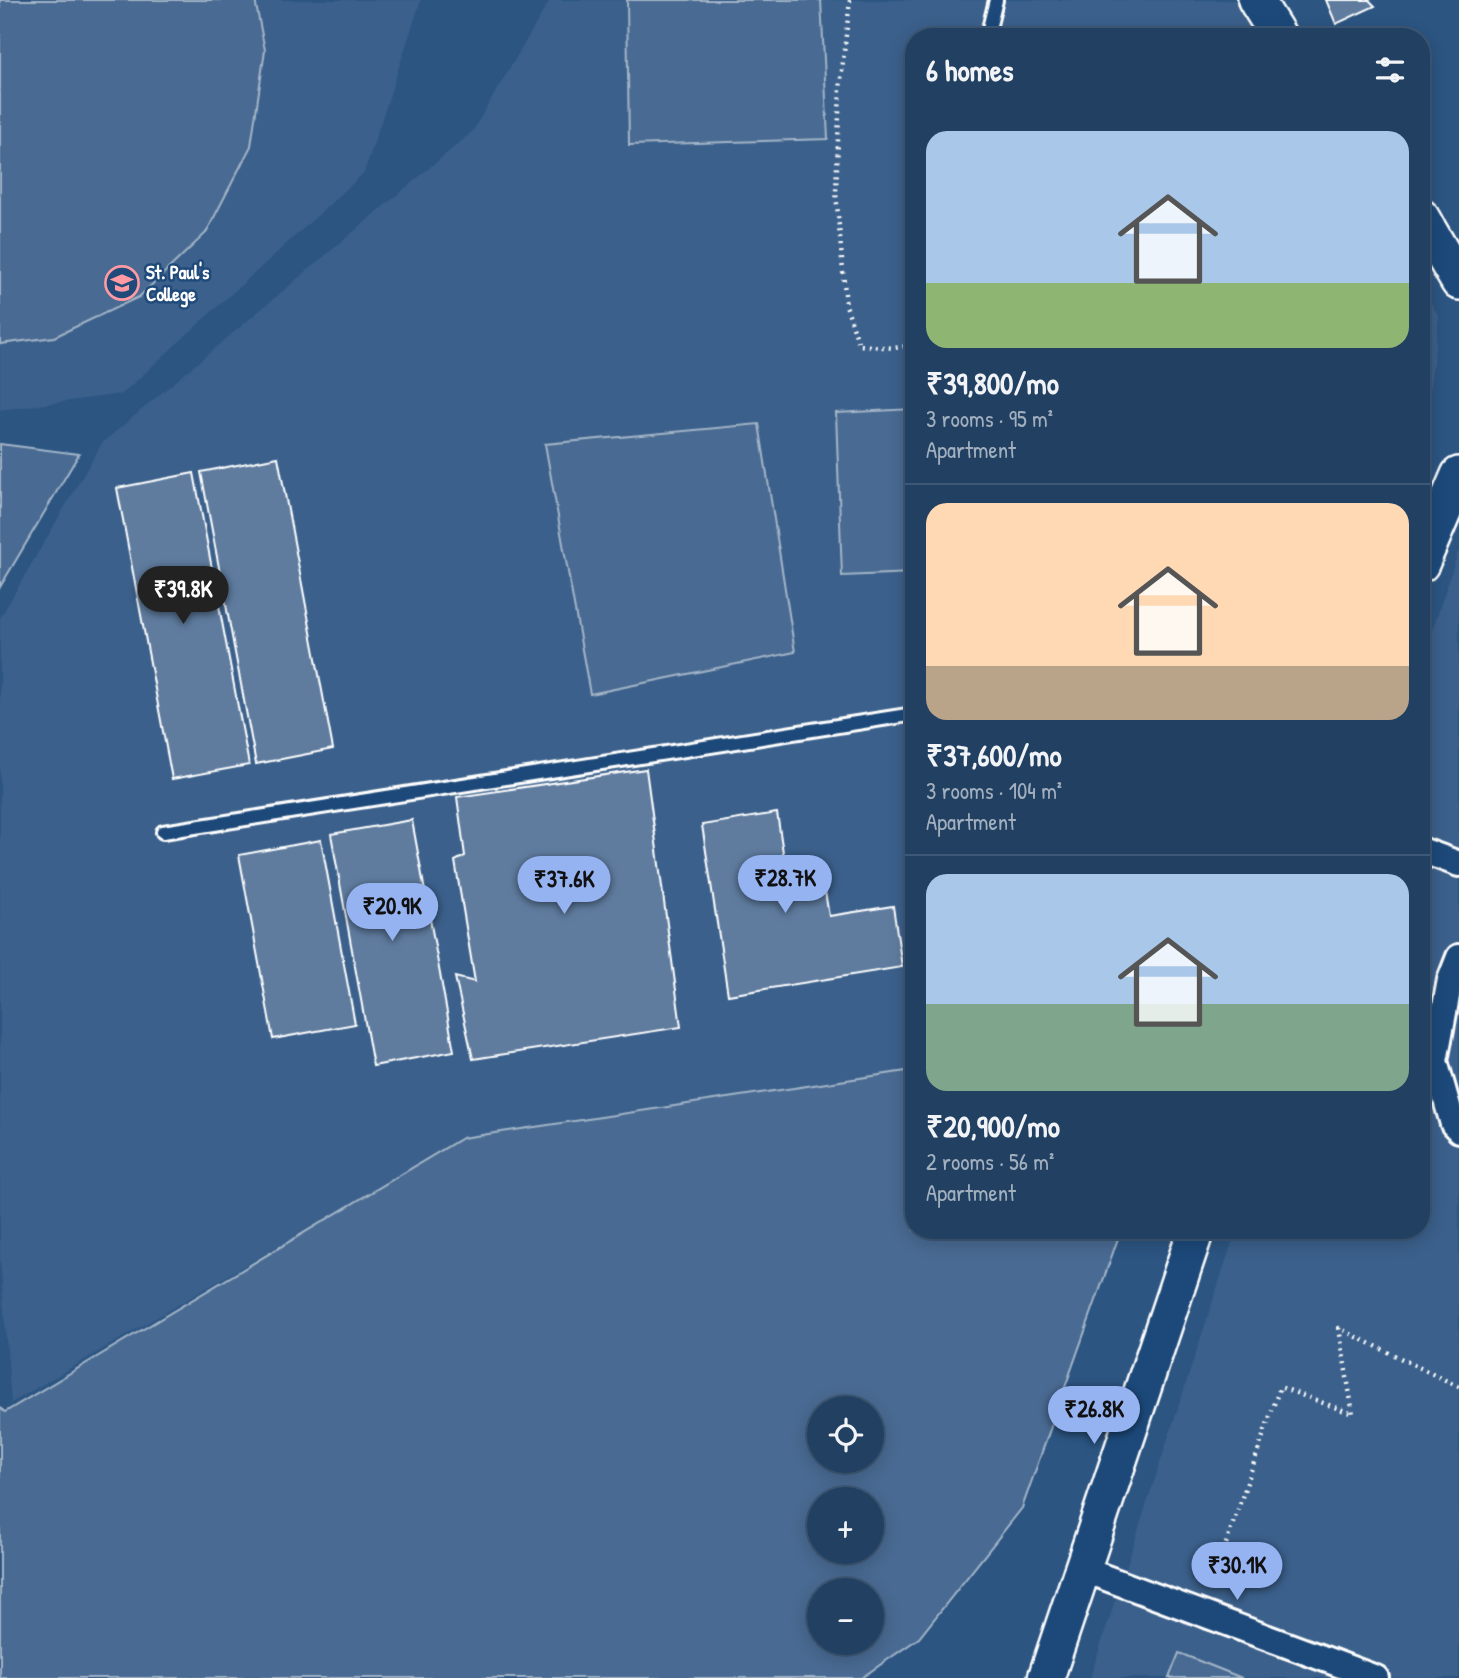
<!DOCTYPE html>
<html lang="en">
<head>
<meta charset="utf-8">
<style>
  :root { --surface:#214062; --page:#294768; --text:#f1f3f6; --muted:#a2afbe; --line:#3e5977; --accent:#95b2f1 }
  body { margin:0; font-family:"Patrick Hand",sans-serif; background:var(--page); color:var(--text); height:100vh; display:flex; flex-direction:column; font-size:26px; white-space:nowrap }
  * { box-sizing:border-box; margin:0 }
  p { font-size:23px; color:var(--muted) }
  .icon { flex:none; width:38px; height:38px; fill:none; stroke:currentColor; stroke-width:2; stroke-linecap:round; stroke-linejoin:round }
  .map { position:relative; flex:1; overflow:hidden }
  .sheet { position:absolute; left:905px; top:28px; width:525px; height:1211px; display:flex; flex-direction:column; background:var(--surface); border-radius:28px; box-shadow:0 4px 18px #0003,0 0 0 2px var(--line) }
  .sheet>* { flex:none }
  .controls { position:absolute; left:807px; top:1396px; display:grid; gap:14px }
  .controls a { display:grid; place-items:center; width:77px; height:77px; border-radius:50%; background:var(--surface); box-shadow:0 4px 18px #0003,0 0 0 2px var(--line); font-size:35px }
  .price { position:absolute; translate:-50% -60px; padding:0 16px; border-radius:24px; background:var(--accent); color:#111; font-size:23px; line-height:46px; filter:drop-shadow(0 2px 4px #0008) }
  .price::after { content:''; position:absolute; left:50%; top:42px; width:21px; height:16px; margin-left:-10px; background:inherit; clip-path:polygon(0 0,100% 0,50% 100%) }
  .price.on { background:#222; color:#fff }
  ul { padding:0; list-style:none }
  li { display:grid; align-content:center; gap:14px; height:371px; padding:0 21px }
  li+li { border-top:2px solid var(--line) }
  li span { display:grid; place-items:center; height:217px; border-radius:21px; color:#555 }
  li>.icon { margin-inline-start:auto }
  span .icon { width:126px; height:126px; fill:#fffc; stroke-width:1 }
  li b { font-size:30px }
  h2 { display:flex; justify-content:space-between; align-items:center; height:84px; padding:0 21px; font-size:30px }
  .map>svg:first-child { display:block }
  .built { fill:#3b618b }
  .green { fill:#486b92; stroke:#a4b5c8; stroke-width:2; fill-rule:evenodd }
  .building { fill:#5e7c9f; stroke:#fff; stroke-width:2 }
  .lines { fill:none; stroke-linecap:round; stroke-linejoin:round }
  .lane-casing { stroke:#fff; stroke-width:18 }
  .street-casing { stroke:#fff; stroke-width:30 }
  .secondary-casing { stroke:#fff; stroke-width:40 }
  .path { stroke:#fff; stroke-width:4.5; stroke-dasharray:2 5; stroke-linecap:butt }
  .lane { stroke:#1f4a7a; stroke-width:12 }
  .street { stroke:#1f4a7a; stroke-width:24 }
  .secondary { stroke:#1f4a7a; stroke-width:35 }
  .labels { text-anchor:middle; dominant-baseline:central; stroke-width:5; stroke-linejoin:round; paint-order:stroke }
  .poi-label { font-size:19px; font-weight:bold; fill:#fff; stroke:#1f4a7a; text-anchor:start }
</style>
</head>
<body>
<div class="map">
<svg width="1459" height="1678" viewBox="0 0 1459 1678">
  <rect width="100%" height="100%" fill="#2c5582"/>
  <filter id="ink" filterUnits="userSpaceOnUse"><feTurbulence type="fractalNoise" baseFrequency=".0143" numOctaves="2"/><feDisplacementMap in="SourceGraphic" scale="14" xChannelSelector="R" yChannelSelector="G"/><feConvolveMatrix kernelMatrix="1 2 1 2 8 2 1 2 1" color-interpolation-filters="sRGB"/></filter>
  <g filter="url(#ink)">
    <!-- built -->
    <path class="built" d="M0,0H421L364,173L122,394L0,410Z
      M550,0H1254L1275,37H914L913,1070L462,1138L11,1403L0,1259V618L102,443L472,132Z
      M1421,286L1439,317L1421,454Z
      M1459,549V1678H1090L1236,1230H1421V665Z"/>
    <!-- green -->
    <path class="green" d="M0,0H255L265,50L251,146L206,233L139,297L54,337L0,344Z
      M627,0H821L828,139L629,145Z
      M913,409V573L842,576L836,413Z
      M759,424L795,652L590,694L545,444Z
      M0,444L79,454L0,587Z
      M913,1070L914,1230H1121L1022,1508L919,1638L861,1678H0V1408L5,1412L462,1138ZM819,1409H872V1461H819ZM819,1500H872V1552H819ZM819,1591H872V1643H819Z
      M1179,1653L1242,1678H1169Z"/>
    <!-- building -->
    <path class="building" d="M1326,0H1369L1375,6L1336,24Z
      M278,457L333,749L256,764L201,472Z
      M194,473L249,765L172,779L117,488Z
      M646,769L681,1027L473,1059L455,977L475,982L455,861L465,856L457,797Z
      M777,813L786,872L821,867L829,916L893,906L902,967L728,995L702,825Z
      M412,820L454,1051L373,1066L331,834Z
      M321,840L355,1024L273,1039L239,855Z"/>
    <g class="lines">
      <!-- lane casing -->
      <g class="lane-casing">
        <path id="lane" d="M987,37L996,0
          M163,832L914,714"/>
      </g>
      <!-- street casing -->
      <g class="street-casing">
        <path id="street" d="M1421,850L1459,864
          M1459,957L1450,980L1435,1061L1453,1124L1459,1130
          M1082,1569L1376,1678"/>
      </g>
      <!-- secondary casing -->
      <g class="secondary-casing">
        <path id="secondary" d="M1256,0L1279,37
          M1421,217L1459,282
          M1421,564L1459,475
          M1046,1678L1196,1230"/>
      </g>
      <!-- path -->
      <path class="path" d="M850,0L840,88L836,193L846,305L859,345L894,348L914,345
        M1210,1590L1280,1387L1353,1414L1339,1328L1459,1387"/>
      <!-- lane -->
      <use href="#lane" class="lane"/>
      <!-- street -->
      <use href="#street" class="street"/>
      <!-- secondary -->
      <use href="#secondary" class="secondary"/>
    </g>
  </g>
  <!-- icons -->
  <defs>
    <g id="university-ring" transform="scale(1.75)"><circle r="9.5" fill="#1f4a7a" stroke="#ff9aa2" stroke-width="1.5"/><path d="M0-5L7-2L0 1L-7-2ZM-4 1L0 2.5L4 1V4Q0 6-4 4Z" fill="#ff9aa2"/></g>
  </defs>
  <g fill-rule="evenodd">
    <use href="#university-ring" x="122" y="283"/>
  </g>
  <g class="labels">
    <!-- poi labels -->
    <g class="poi-label">
      <text x="146" y="272">St. Paul's<tspan x="146" dy="22">College</tspan></text>
    </g>
  </g>
</svg>
<div class="controls">
<a><svg class="icon" aria-label="locate" viewBox="0 0 24 24"><circle cx="12" cy="12" r="6"/><path d="M12 2v4M12 18v4M2 12h4M18 12h4"/></svg></a>
<a>+</a>
<a>−</a>
</div>
<b class="price on" style="left:183px;top:626px">₹39.8K</b>
<b class="price" style="left:785px;top:915px">₹28.7K</b>
<b class="price" style="left:564px;top:916px">₹37.6K</b>
<b class="price" style="left:392px;top:943px">₹20.9K</b>
<b class="price" style="left:1094px;top:1446px">₹26.8K</b>
<b class="price" style="left:1237px;top:1602px">₹30.1K</b>
<section class="sheet">
<h2>6 homes<svg class="icon" aria-label="filters" viewBox="0 0 24 24"><path d="M4 7h16M4 17h16"/><circle cx="9" cy="7" r="2"/><circle cx="15" cy="17" r="2"/></svg></h2>
<ul>
<li><span style="background:linear-gradient(#a9c7e8 70%,#8fb573 0)"><svg class="icon" aria-label="home" viewBox="0 0 24 24"><path d="M3 11l9-7 9 7M6 9v11h12V9"/></svg></span><div><b>₹39,800/mo</b><p>3 rooms · 95 m²</p><p>Apartment</p></div></li>
<li><span style="background:linear-gradient(#ffd9b3 75%,#b9a48a 0)"><svg class="icon" aria-label="home" viewBox="0 0 24 24"><path d="M3 11l9-7 9 7M6 9v11h12V9"/></svg></span><div><b>₹37,600/mo</b><p>3 rooms · 104 m²</p><p>Apartment</p></div></li>
<li><span style="background:linear-gradient(#a9c7e8 60%,#7fa58c 0)"><svg class="icon" aria-label="home" viewBox="0 0 24 24"><path d="M3 11l9-7 9 7M6 9v11h12V9"/></svg></span><div><b>₹20,900/mo</b><p>2 rooms · 56 m²</p><p>Apartment</p></div></li>
</ul>
</section>
</div>
</body>
</html>
